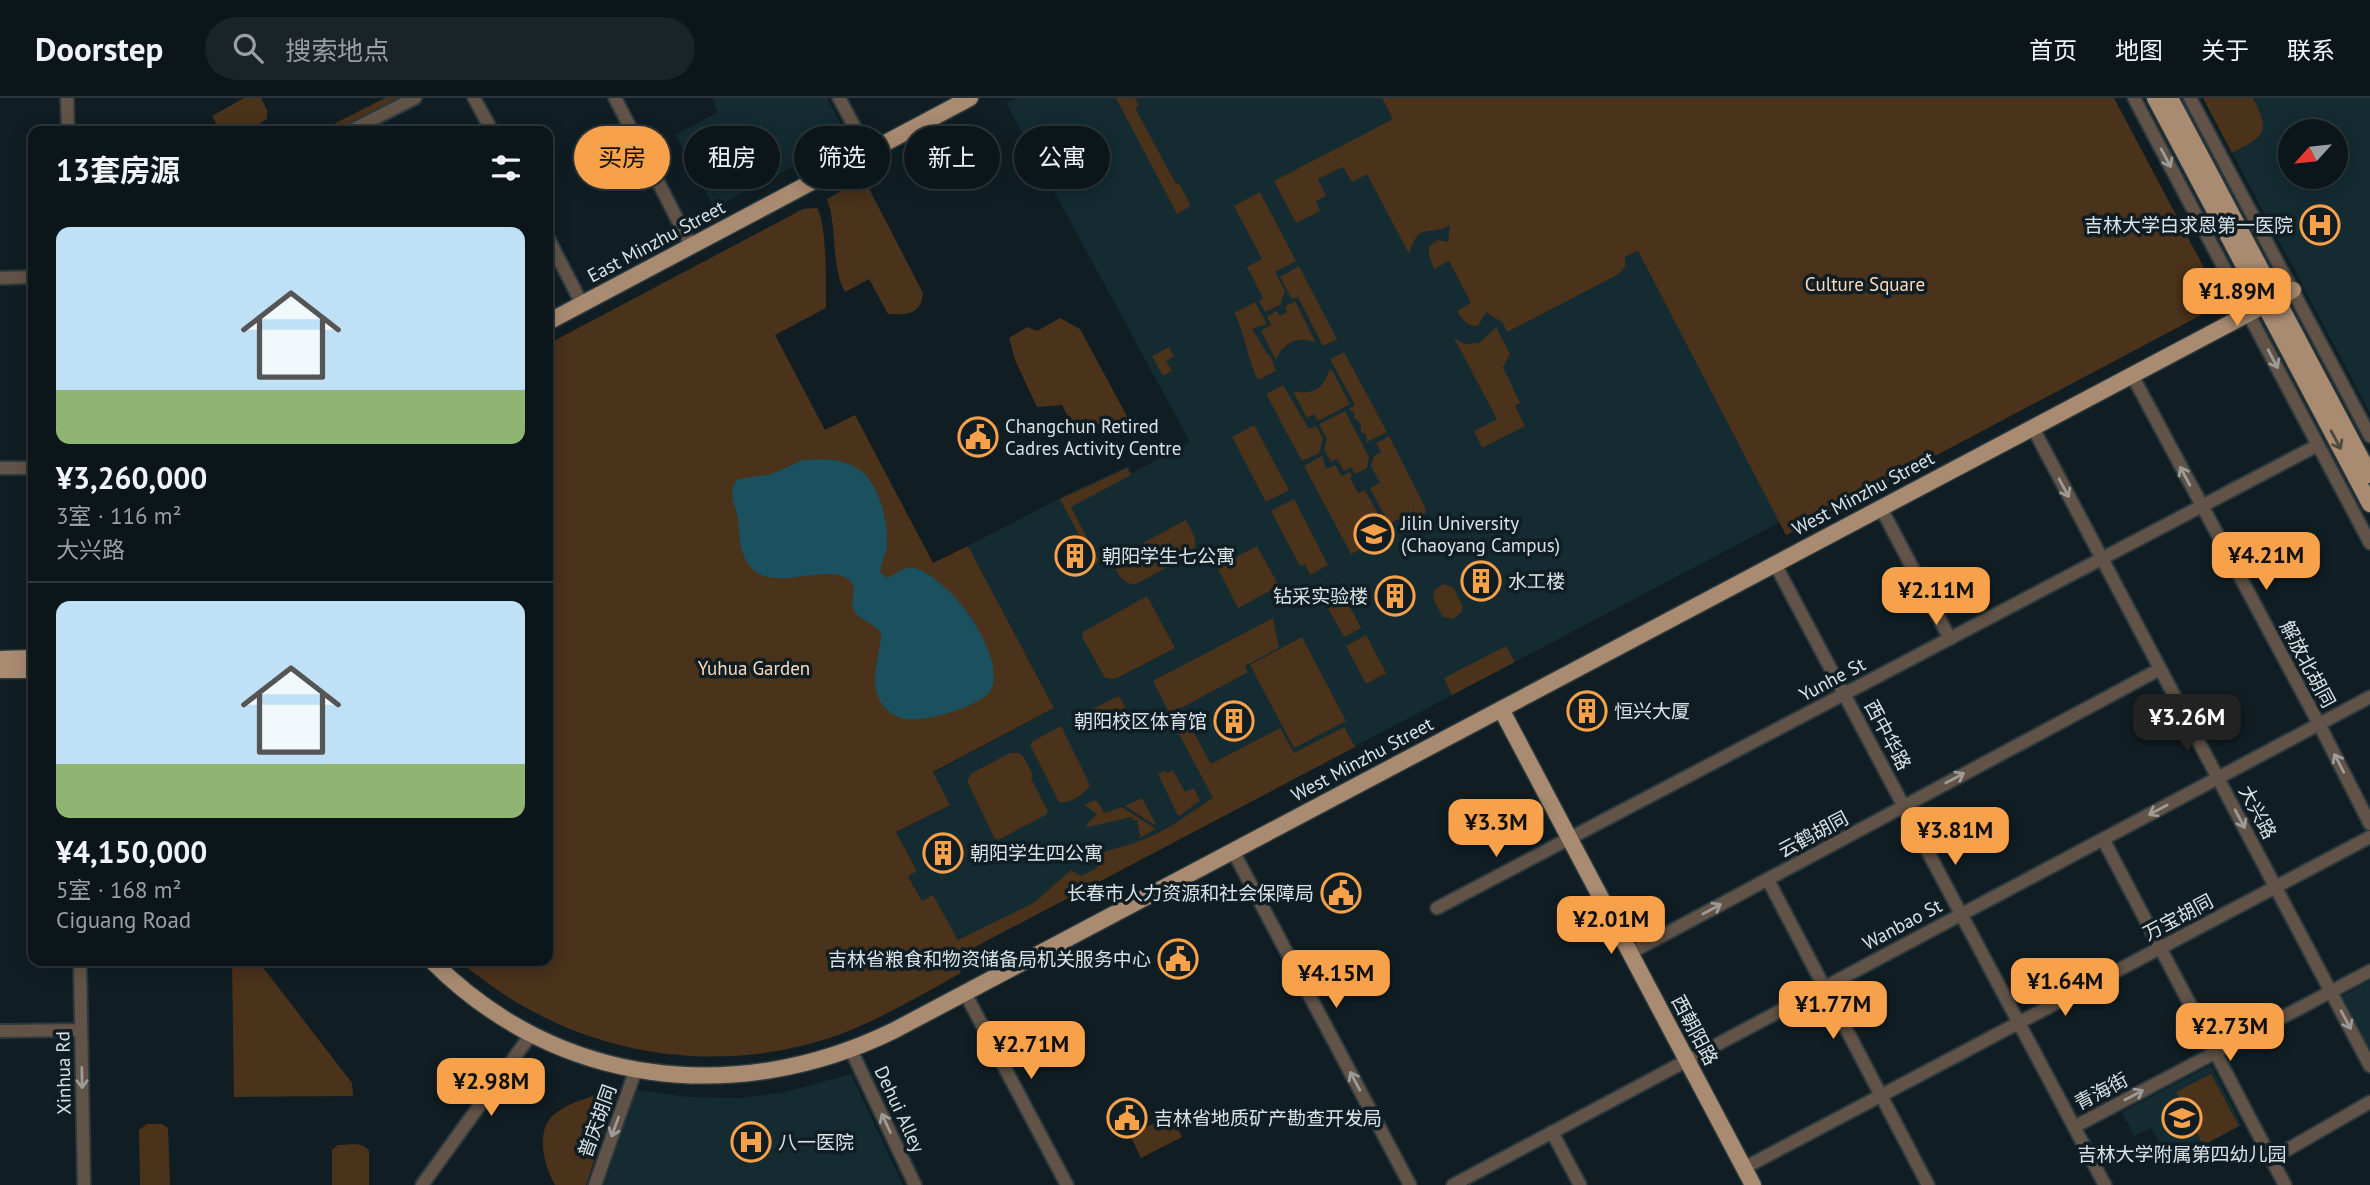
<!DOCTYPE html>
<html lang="zh">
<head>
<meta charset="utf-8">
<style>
  :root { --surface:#0c161a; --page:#1a2327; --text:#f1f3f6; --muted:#9a9fa2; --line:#2c3539; --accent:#f7a14a }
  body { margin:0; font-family:"PT Sans","Noto Sans SC",sans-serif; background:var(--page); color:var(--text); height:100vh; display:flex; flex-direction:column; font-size:26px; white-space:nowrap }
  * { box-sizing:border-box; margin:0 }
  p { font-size:23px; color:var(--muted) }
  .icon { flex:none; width:38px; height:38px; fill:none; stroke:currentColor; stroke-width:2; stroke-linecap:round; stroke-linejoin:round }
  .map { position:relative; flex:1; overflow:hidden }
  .sheet { position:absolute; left:28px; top:28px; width:525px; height:840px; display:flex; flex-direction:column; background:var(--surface); border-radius:14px; box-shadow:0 4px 18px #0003,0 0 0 2px var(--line) }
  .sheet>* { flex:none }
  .hud { position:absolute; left:574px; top:28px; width:665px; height:63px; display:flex; gap:14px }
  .needle { width:46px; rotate:243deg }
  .controls { position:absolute; left:2278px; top:21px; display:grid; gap:14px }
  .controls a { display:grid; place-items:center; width:70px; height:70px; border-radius:50%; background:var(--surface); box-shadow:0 4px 18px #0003,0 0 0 2px var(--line); font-size:35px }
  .price { position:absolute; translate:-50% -60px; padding:0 16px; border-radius:14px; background:var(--accent); color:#111; font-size:23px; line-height:46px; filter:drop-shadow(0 2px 4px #0008) }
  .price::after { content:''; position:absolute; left:50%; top:42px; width:21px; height:16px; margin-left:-10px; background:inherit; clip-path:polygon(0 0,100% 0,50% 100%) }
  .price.selected { background:#222; color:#fff }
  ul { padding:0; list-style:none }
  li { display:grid; align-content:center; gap:14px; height:371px; padding:0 28px }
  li+li { border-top:2px solid var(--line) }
  li span { display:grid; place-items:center; height:217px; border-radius:14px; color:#555 }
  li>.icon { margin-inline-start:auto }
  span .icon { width:126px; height:126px; fill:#fffc; stroke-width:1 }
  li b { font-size:30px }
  h2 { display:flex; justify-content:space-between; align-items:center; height:84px; padding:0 28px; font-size:30px }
  .pill { padding:0 24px; border-radius:32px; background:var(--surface); box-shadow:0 4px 18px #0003,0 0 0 2px var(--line); font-size:24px; line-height:63px }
  .pill.selected { background:var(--accent); color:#111 }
  header { display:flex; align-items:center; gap:42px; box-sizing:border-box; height:98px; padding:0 35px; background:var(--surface); border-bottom:2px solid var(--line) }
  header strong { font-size:33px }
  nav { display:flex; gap:38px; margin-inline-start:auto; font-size:24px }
  .search { width:490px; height:63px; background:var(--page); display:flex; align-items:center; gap:18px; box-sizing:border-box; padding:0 24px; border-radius:38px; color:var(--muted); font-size:26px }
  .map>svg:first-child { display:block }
  .built { fill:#132b31; fill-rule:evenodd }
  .green { fill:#4a321b }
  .water { fill:#1b505e }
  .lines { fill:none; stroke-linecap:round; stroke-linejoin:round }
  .minor-casing { stroke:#2c3a3e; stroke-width:16 }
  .major-casing { stroke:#2c3a3e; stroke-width:19 }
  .minor { stroke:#615347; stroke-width:12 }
  .major { stroke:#a88b71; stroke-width:16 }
  .oneway { stroke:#9d9b96 }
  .oneway2 { stroke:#4d4a42 }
  .labels { text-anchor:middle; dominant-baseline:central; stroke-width:7; stroke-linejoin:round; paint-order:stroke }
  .poi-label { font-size:19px; fill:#d9e3e6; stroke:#101e23; text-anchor:start }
  .street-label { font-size:19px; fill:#d9e3e6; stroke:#101e23 }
  .park-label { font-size:19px; fill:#fcdabd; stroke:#101e23 }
</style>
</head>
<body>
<header>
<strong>Doorstep</strong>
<div class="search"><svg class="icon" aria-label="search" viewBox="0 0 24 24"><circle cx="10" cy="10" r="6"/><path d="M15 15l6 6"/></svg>搜索地点</div>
<nav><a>首页</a><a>地图</a><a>关于</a><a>联系</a></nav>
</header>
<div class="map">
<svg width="2370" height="1087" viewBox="0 0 2370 1087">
  <rect width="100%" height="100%" fill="#101e23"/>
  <!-- built -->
  <path class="built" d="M712,0H827L848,40L714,110L675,37L718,14Z
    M1016,0H1558L1451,127L1448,144L1449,163L1471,205L1625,159L1638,153L1780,424L954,860L908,777L917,772L896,734L949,707L933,675L1054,610L968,448L1064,398L1128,368L1132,375L1190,344L1006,5Z
    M2203,0H2370V315L2296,175ZM2291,33H2336V79H2291Z
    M2370,883V951L2342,898Z
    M2211,967L2242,1027L2170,1066L2151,1030L2134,1038L2122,1014Z
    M851,976L903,1087H604L637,992L688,999L739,1000L785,994Z"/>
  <!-- green -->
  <path class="green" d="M244,0H261L267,12V21L246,33L240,27L227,33H220L212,18Z
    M385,0H398L333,33H320Z
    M1116,0H1135L1139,8L1135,10L1176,86L1179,85L1191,108L1177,116Z
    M1382,0H2114L2220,200V207L1786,437L1638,153L1625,159V168L1619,176L1507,234L1503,225L1486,214L1478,228C1467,229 1462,221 1457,213L1471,205L1449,163L1434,171L1429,158V148L1438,142L1448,144L1450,127C1428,140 1420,121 1409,156L1367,76L1352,84L1343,69L1318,81L1326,98L1316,103L1320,113L1296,125L1274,83L1393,21Z
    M2203,0H2253C2271,35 2265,38 2232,55Z
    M864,81L923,195C921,217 906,217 888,216L869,181L845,194C830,166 838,131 827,101Z
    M1260,94L1296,163L1275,174L1285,193L1280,207L1265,214L1259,203L1263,200L1247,169L1262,161L1234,108Z
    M817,110C827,125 826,189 826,210L775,237L825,332L855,317L933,465L968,448L1054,610L933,674L950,707L896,734L917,773L908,778L922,803L933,797L958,842L1035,804L1071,772L1081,778L1097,770L1096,756C1123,749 1147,742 1171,728C1186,719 1198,709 1213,700L1172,623L1184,617L1211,666L1280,630L1294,655L1344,629L1355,649L954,860L961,875C921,897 881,921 838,937C708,983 563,954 460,863H548V246L803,111Z
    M1299,168L1337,241L1323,248L1298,199L1292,201L1280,179Z
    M1295,203L1316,245C1299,237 1283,244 1276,262L1261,233L1271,227L1267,218L1277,213L1280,218L1287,214L1285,209Z
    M1255,204L1267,226L1252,231L1268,257H1270L1276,273L1258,282C1247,261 1246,237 1234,215Z
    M1060,220L1080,231L1129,322C1114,331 1100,329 1086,321L1073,328L1062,307L1037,309L1015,262L1009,240L1027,229L1037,233Z
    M1496,229L1510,256L1503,269L1520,305L1515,308L1525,328L1482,350L1474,333L1497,321L1454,240L1464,246L1479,245Z
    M1169,249L1174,258L1166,263L1172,273L1163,278L1152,258Z
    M1344,254L1387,334L1367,344L1366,336L1361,334V326L1354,320L1355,316L1349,311L1355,307L1330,261Z
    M1329,272H1332L1350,306L1318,323L1314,316L1307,320L1293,293C1311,298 1325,290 1329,272Z
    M1283,287L1309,331L1316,328L1323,340L1319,355L1302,363L1266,296Z
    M1345,313L1369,359L1367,370L1355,376L1351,369L1344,373L1337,361L1331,364L1324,351L1327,341L1319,326Z
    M1254,327L1289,392L1266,404L1232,339Z
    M1389,338L1426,411L1425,416L1418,421L1414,413L1389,426L1370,390L1380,385L1371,368L1374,358L1381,354L1376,345Z
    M1322,358L1326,371L1335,367L1342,378L1350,374L1352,378L1350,380L1358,395L1365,392L1385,429L1381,431L1385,439L1351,456L1304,368Z
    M1127,370L1131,377L1071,409L1099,463L1094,466L1060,401Z
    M1294,401L1328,467L1310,477L1305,466L1300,468L1271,413Z
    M1186,422C1192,434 1200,443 1192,456L1136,486C1121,487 1117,473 1111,462Z
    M1257,448L1279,488L1238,510L1217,469Z
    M1443,486L1453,489L1463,509L1461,515L1453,521L1443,519L1433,501L1434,493Z
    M1340,490L1361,530L1344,539L1322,499Z
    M1147,498L1175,550L1115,581L1105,580L1082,539L1083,534Z
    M1273,520L1279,550L1245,568L1248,574L1170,616L1153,583Z
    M1366,537L1386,575L1366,586L1346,548Z
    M1302,539L1346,623L1294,650L1250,567Z
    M1506,548L1515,564L1452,597L1444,580Z
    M1116,599H1120L1127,613L1101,627L1093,611Z
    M1061,628L1090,687C1084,697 1070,706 1059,704L1030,647L1033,643Z
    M1010,655H1019L1023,658L1033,677L1031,681L1048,713L1047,716L998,742L995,741L967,683L972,675Z
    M1166,672L1167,675L1173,672L1185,694L1194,690L1200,703C1192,707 1186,715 1178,718L1158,676Z
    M1142,700L1156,726L1155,727L1125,708Z
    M1094,702L1098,704L1104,715L1122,709L1156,731L1138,741L1140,738L1137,722L1133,723L1132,719L1088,729L1086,727L1097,716L1084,707Z
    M232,863H258L352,985L353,998L234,999Z
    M2211,976L2239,1028L2203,1047L2176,994Z
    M601,995L615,999L586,1087H555C543,1066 533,1027 560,1012C572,1004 588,1000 601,995Z
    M1171,1017L1182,1039L1141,1060L1130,1037Z
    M147,1026H162L168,1030L170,1087H140L139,1032Z
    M338,1047C349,1047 363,1043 369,1053V1087H332V1052Z"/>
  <!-- water -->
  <path class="water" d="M803,362C819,361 836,360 851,367C879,379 888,420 887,448C886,457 881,464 880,474L887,480C894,477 900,472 906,470C921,466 941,486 951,495C970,514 1002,562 992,590C985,608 923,625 905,621C894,619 885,612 880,603C868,579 881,559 881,535C874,524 857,522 853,511C850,500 859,489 848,481C817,462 759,506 742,453C738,442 740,428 737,416C733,405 728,390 738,381L772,376Z"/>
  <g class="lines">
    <!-- minor casing -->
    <g class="minor-casing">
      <path id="minor" d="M67,0L68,33
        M474,0L492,33
        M615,0L691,148
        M839,0L868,54
        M2134,0L2370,445
        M2190,0L2370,338
        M350,33L415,0
        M548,140L582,206
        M0,180L33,179
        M2132,277L2319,626L2370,726
        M2033,330L2370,968
        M0,370H33
        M1881,410L1950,541
        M1775,466L2105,1087
        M2103,741L2285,1087
        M1233,753L1410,1087
        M1768,782L1928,1087
        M1437,810L2318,347
        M1630,855L2160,571
        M80,863L84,1087
        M965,895L1067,1087
        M0,933L81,932
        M851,952L915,1087
        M2074,1029L2370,873
        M1552,1034L1580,1087
        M2271,1061L2370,1004
        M1744,1070L2370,739
        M422,1087L532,935
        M595,1087L636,971
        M1453,1087L2370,599"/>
    </g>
    <!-- major casing -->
    <g class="major-casing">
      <path id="major" d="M2155,0L2370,406
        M2170,0L2370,377
        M548,224L970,0
        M0,561L33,560
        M0,572H33
        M1501,611L1753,1087
        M432,863C557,989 736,1009 893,933L2293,192"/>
    </g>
    <!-- minor -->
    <use href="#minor" class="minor"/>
    <!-- major -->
    <use href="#major" class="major"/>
  </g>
  <!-- one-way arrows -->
  <defs><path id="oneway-shaft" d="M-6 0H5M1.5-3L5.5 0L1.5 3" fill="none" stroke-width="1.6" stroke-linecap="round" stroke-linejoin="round" transform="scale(1.75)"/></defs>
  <g class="oneway">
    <use href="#oneway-shaft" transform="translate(2166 60) rotate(62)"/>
    <use href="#oneway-shaft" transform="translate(2273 261) rotate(62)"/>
    <use href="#oneway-shaft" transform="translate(2185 378) rotate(-118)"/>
    <use href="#oneway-shaft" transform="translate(2064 390) rotate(62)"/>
    <use href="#oneway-shaft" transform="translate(2339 665) rotate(-117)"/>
    <use href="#oneway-shaft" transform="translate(1955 680) rotate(-28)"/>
    <use href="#oneway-shaft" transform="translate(2158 712) rotate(152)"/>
    <use href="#oneway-shaft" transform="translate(2240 721) rotate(62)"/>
    <use href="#oneway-shaft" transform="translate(1712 811) rotate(-28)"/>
    <use href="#oneway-shaft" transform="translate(2346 922) rotate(62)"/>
    <use href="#oneway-shaft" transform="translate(82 980) rotate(89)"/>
    <use href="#oneway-shaft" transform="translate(1355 983) rotate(-118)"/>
    <use href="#oneway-shaft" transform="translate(2134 997) rotate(-28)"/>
    <use href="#oneway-shaft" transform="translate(886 1025) rotate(-115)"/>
    <use href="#oneway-shaft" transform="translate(615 1029) rotate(110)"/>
  </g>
  <use class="oneway2" href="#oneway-shaft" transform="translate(2336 342) rotate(62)"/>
  <!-- icons -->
  <defs>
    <g id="hospital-ring" transform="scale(2.0125)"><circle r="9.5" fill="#101e23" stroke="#f7a14a" stroke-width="1.5"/><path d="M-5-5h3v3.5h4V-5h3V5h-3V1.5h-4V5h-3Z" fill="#f7a14a"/></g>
    <g id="civic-ring" transform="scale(2.0125)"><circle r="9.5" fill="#101e23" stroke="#f7a14a" stroke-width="1.5"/><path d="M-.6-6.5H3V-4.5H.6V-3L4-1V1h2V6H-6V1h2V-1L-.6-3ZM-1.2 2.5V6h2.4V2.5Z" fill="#f7a14a"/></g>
    <g id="university-ring" transform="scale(2.0125)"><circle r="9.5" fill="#101e23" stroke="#f7a14a" stroke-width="1.5"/><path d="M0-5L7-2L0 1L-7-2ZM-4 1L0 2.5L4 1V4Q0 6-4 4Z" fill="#f7a14a"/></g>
    <g id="building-ring" transform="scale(2.0125)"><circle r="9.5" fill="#101e23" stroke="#f7a14a" stroke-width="1.5"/><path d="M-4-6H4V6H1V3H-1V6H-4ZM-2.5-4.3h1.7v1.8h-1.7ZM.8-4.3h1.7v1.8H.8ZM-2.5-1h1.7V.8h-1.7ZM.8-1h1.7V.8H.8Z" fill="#f7a14a"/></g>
    <g id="school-ring" transform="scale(2.0125)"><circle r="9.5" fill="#101e23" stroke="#f7a14a" stroke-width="1.5"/><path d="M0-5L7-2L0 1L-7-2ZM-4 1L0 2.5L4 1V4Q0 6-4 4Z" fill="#f7a14a"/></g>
  </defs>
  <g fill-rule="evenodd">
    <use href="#hospital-ring" x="2320" y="127"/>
    <use href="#civic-ring" x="978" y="339"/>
    <use href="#university-ring" x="1374" y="436"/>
    <use href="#building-ring" x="1075" y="458"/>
    <use href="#building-ring" x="1481" y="483"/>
    <use href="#building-ring" x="1395" y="498"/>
    <use href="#building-ring" x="1587" y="613"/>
    <use href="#building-ring" x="1234" y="623"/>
    <use href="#building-ring" x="943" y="755"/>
    <use href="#civic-ring" x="1341" y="795"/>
    <use href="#civic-ring" x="1178" y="861"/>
    <use href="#civic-ring" x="1127" y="1020"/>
    <use href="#school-ring" x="2182" y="1020"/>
    <use href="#hospital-ring" x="751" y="1044"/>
  </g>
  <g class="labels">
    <!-- poi labels -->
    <g class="poi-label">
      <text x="2293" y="127" text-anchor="end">吉林大学白求恩第一医院</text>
      <text x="1005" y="328">Changchun Retired<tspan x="1005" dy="22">Cadres Activity Centre</tspan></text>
      <text x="1401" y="425">Jilin University<tspan x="1401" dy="22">(Chaoyang Campus)</tspan></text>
      <text x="1102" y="458">朝阳学生七公寓</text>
      <text x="1508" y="483">水工楼</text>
      <text x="1368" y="498" text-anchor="end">钻采实验楼</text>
      <text x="1614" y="613">恒兴大厦</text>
      <text x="1207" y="623" text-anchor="end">朝阳校区体育馆</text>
      <text x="970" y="755">朝阳学生四公寓</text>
      <text x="1314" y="795" text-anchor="end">长春市人力资源和社会保障局</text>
      <text x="1151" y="861" text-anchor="end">吉林省粮食和物资储备局机关服务中心</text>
      <text x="1154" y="1020">吉林省地质矿产勘查开发局</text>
      <text x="778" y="1044">八一医院</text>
      <text x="2182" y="1056" text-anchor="middle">吉林大学附属第四幼儿园</text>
    </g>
    <!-- street labels -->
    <g class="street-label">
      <text transform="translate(656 143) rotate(-28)">East Minzhu Street</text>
      <text transform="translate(1863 395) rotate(-28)">West Minzhu Street</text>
      <text transform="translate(2308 566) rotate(62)">解放北胡同</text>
      <text transform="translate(1832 581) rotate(-28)">Yunhe St</text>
      <text transform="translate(1888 637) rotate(62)">西中华路</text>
      <text transform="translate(1362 661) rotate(-28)">West Minzhu Street</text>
      <text transform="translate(2258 714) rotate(62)">大兴路</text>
      <text transform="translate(1813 736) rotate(-28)">云鹤胡同</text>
      <text transform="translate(2178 819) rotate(-28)">万宝胡同</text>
      <text transform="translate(1902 826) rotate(-28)">Wanbao St</text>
      <text transform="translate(1695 932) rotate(62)">西朝阳路</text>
      <text transform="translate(63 975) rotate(-91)">Xinhua Rd</text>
      <text transform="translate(2101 993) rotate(-28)">青海街</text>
      <text transform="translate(900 1011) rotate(65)">Dehui Alley</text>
      <text transform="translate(597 1023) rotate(-70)">普庆胡同</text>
    </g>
    <!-- park labels -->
    <g class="park-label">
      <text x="1865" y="186">Culture Square</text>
      <text x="754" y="570">Yuhua Garden</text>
    </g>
  </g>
</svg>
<div class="controls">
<a><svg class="needle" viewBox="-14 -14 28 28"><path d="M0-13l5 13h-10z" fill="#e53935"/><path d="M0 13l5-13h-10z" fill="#9a9fa2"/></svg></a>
</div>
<b class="price" style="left:2237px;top:230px">¥1.89M</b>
<b class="price" style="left:2266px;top:494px">¥4.21M</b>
<b class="price" style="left:1936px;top:529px">¥2.11M</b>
<b class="price selected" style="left:2187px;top:656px">¥3.26M</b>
<b class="price" style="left:1496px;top:761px">¥3.3M</b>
<b class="price" style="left:1955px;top:769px">¥3.81M</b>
<b class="price" style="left:1611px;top:858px">¥2.01M</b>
<b class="price" style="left:1336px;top:912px">¥4.15M</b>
<b class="price" style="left:2065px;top:920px">¥1.64M</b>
<b class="price" style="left:1833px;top:943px">¥1.77M</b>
<b class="price" style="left:2230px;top:965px">¥2.73M</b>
<b class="price" style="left:1031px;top:983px">¥2.71M</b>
<b class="price" style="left:491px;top:1020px">¥2.98M</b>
<div class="hud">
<a class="pill selected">买房</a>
<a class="pill">租房</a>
<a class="pill">筛选</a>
<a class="pill">新上</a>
<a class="pill">公寓</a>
</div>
<section class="sheet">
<h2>13套房源<svg class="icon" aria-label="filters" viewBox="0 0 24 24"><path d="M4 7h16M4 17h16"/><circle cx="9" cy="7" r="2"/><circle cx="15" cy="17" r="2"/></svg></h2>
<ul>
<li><span style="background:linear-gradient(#bfe0f5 75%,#8fb573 0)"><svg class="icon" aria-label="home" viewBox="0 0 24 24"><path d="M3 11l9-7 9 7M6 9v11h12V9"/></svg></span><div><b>¥3,260,000</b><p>3室 · 116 m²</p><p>大兴路</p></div></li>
<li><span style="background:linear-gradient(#bfe0f5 75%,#8fb573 0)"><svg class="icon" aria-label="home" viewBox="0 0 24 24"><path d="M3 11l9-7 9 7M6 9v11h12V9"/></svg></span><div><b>¥4,150,000</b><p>5室 · 168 m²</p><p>Ciguang Road</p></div></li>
</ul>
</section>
</div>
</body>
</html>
